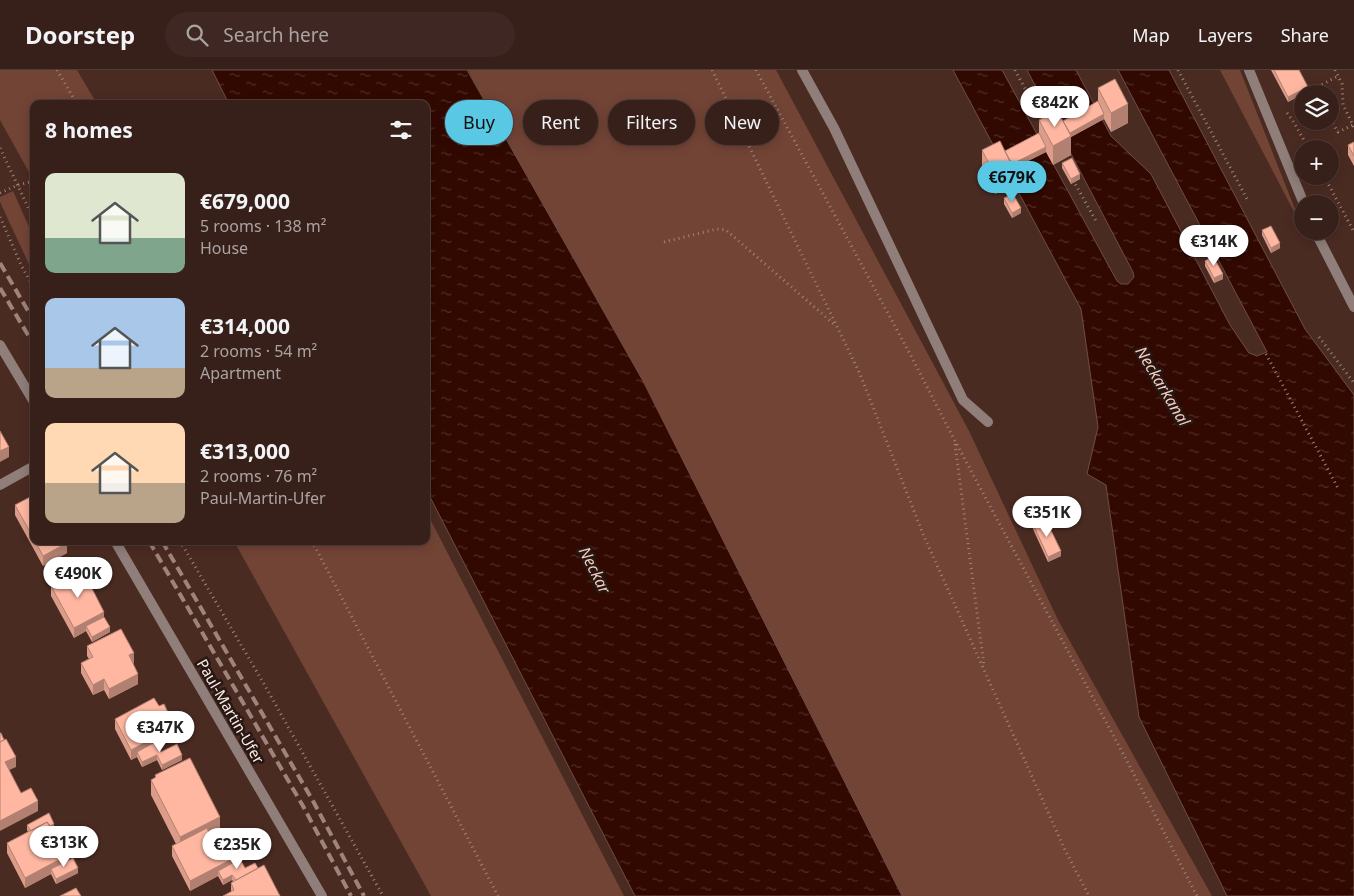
<!DOCTYPE html>
<html lang="en">
<head>
<meta charset="utf-8">
<style>
  :root { --surface:#38201a; --page:#3f2823; --text:#f1f3f6; --muted:#aba3a2; --line:#523e39; --accent:#59c8e5 }
  body { margin:0; font-family:"Noto Sans",sans-serif; background:var(--page); color:var(--text); height:100vh; display:flex; flex-direction:column; font-size:19px; white-space:nowrap }
  * { box-sizing:border-box; margin:0 }
  p { font-size:16px; color:var(--muted) }
  .icon { flex:none; width:28px; height:28px; fill:none; stroke:currentColor; stroke-width:2; stroke-linecap:round; stroke-linejoin:round }
  .map { position:relative; flex:1; overflow:hidden }
  .side { position:absolute; left:30px; top:30px; width:400px; height:445px; display:flex; flex-direction:column; background:var(--surface); border-radius:10px; box-shadow:0 2px 12px #0003,0 0 0 1px var(--line) }
  .side>* { flex:none }
  .top-card { position:absolute; left:445px; top:30px; width:475px; height:45px; display:flex; gap:10px }
  .buttons { position:absolute; left:1294px; top:15px; display:grid; gap:10px }
  .buttons a { display:grid; place-items:center; width:45px; height:45px; border-radius:50%; background:var(--surface); box-shadow:0 2px 12px #0003,0 0 0 1px var(--line); font-size:25px }
  .price { position:absolute; translate:-50% -42px; padding:0 11px; border-radius:18px; background:#fff; color:#222; font-size:16px; line-height:32px; filter:drop-shadow(0 1px 2px #0008) }
  .price::after { content:''; position:absolute; left:50%; top:30px; width:15px; height:11px; margin-left:-8px; background:inherit; clip-path:polygon(0 0,100% 0,50% 100%) }
  .price.current { background:var(--accent); color:#111 }
  ul { padding:0; list-style:none }
  li { display:flex; align-items:center; gap:15px; height:125px; padding:0 15px }
  li span { display:grid; place-items:center; flex:none; width:140px; height:100px; border-radius:10px; color:#555 }
  li>.icon { margin-inline-start:auto }
  span .icon { width:60px; height:60px; fill:#fffc; stroke-width:1 }
  li b { font-size:21px }
  h2 { display:flex; justify-content:space-between; align-items:center; height:60px; padding:0 15px; font-size:21px }
  .tag { padding:0 18px; border-radius:22px; background:var(--surface); box-shadow:0 2px 12px #0003,0 0 0 1px var(--line); font-size:18px; line-height:45px }
  .tag.current { background:var(--accent); color:#111 }
  header { display:flex; align-items:center; gap:30px; box-sizing:border-box; height:70px; padding:0 25px; background:var(--surface); border-bottom:1px solid var(--line) }
  header strong { font-size:24px }
  nav { display:flex; gap:28px; margin-inline-start:auto; font-size:18px }
  .search { width:350px; height:45px; background:var(--page); display:flex; align-items:center; gap:12px; box-sizing:border-box; padding:0 18px; border-radius:28px; color:var(--muted); font-size:19px }
  .map>svg:first-child { display:block }
  .green { fill:#724436 }
  .water { fill:url(#water-ripples); stroke:#6f4c45 }
  .lines { fill:none; stroke-linecap:round; stroke-linejoin:round }
  .path { stroke:#9f857d; stroke-width:3; stroke-dasharray:1 4; stroke-linecap:butt }
  .service { stroke:#8f7e79; stroke-width:10 }
  .minor { stroke:#8f7e79; stroke-width:10 }
  .rail { stroke:#9e847c; stroke-width:4; stroke-dasharray:10 5; stroke-linecap:butt }
  .wall { fill:#db9d8a }
  .shaded-wall { fill:#b28071 }
  .building { fill:#ffb7a1; stroke:#b28071 }
  .labels { text-anchor:middle; dominant-baseline:central; stroke-width:5; stroke-linejoin:round; paint-order:stroke }
  .street-label { font-size:15px; fill:#ffeae4; stroke:#261814 }
  .water-label { font-size:16px; font-style:italic; fill:#f9cabc; stroke:#261814 }
</style>
</head>
<body>
<header>
<strong>Doorstep</strong>
<div class="search"><svg class="icon" aria-label="search" viewBox="0 0 24 24"><circle cx="10" cy="10" r="6"/><path d="M15 15l6 6"/></svg>Search here</div>
<nav><a>Map</a><a>Layers</a><a>Share</a></nav>
</header>
<div class="map">
<svg width="1354" height="826" viewBox="0 0 1354 826">
  <defs>
    <pattern id="water-ripples" width="26" height="14" patternUnits="userSpaceOnUse" patternTransform="scale(1.25)"><rect width="26" height="14" fill="#310901"/><path d="M2 4q2-2 4 0t4 0M15 11q2-2 4 0t4 0" fill="none" stroke="#502d26"/></pattern>
  </defs>
  <rect width="100%" height="100%" fill="#4a2b22"/>
  <!-- green -->
  <path class="green" d="M0,0H77L97,34H34V111L0,50Z
    M468,0H776L969,361L1058,550L1212,826H890L627,307Z
    M1220,0H1240L1302,157Z
    M13,121L34,168V205L0,132V127Z
    M426,441L624,826H431L234,471H426Z"/>
  <!-- water -->
  <path class="water" d="M212,0H467L643,311L902,826H635L426,419V34H229Z
    M953,0H1002L1117,211L1121,214H1128L1134,207L1133,202L1027,0H1076L1111,66L1151,104L1230,255L1249,283L1257,286L1267,282L1118,0H1169L1305,259L1354,325V826H1227L1139,647L1106,415L1087,404L1098,357L1081,239Z"/>
  <g class="lines">
    <!-- path -->
    <path class="path" d="M57,0L77,34
      M712,0L860,304L923,464L1065,780L1089,826
      M756,0L910,284L955,371L1127,691L1197,826
      M1015,0L1043,52
      M1178,0L1247,129
      M1335,0L1342,14L1343,35L1354,57
      M1321,24V15L1338,6
      M1287,43L1293,51L1309,79
      M1330,49L1338,62L1353,55
      M0,78L34,150
      M1324,106L1354,162
      M1073,110L1096,151
      M0,123L18,115L34,111
      M0,147L22,197L34,218
      M664,172L717,159L726,160L835,255
      M1319,267L1354,313
      M1266,284L1339,420
      M955,374L984,596
      M180,471L264,614L383,826
      M312,471L498,826"/>
    <!-- service -->
    <path class="service" d="M802,0L834,58L963,330L988,352
      M1249,0L1304,134
      M1315,161L1354,237"/>
    <!-- minor -->
    <path class="minor" d="M0,275L34,332
      M0,415L34,396
      M115,471L322,826"/>
    <!-- rail -->
    <path class="rail" d="M0,193L34,251
      M0,218L34,275
      M149,471L303,736L351,826
      M162,471L313,731L364,826"/>
  </g>
  <!-- wall -->
  <path class="wall" d="M1271,0H1299L1308,22L1302,24L1288,32Z
    M1098,18L1128,53L1111,62L1104,49L1071,67V85L1053,95L1046,82L1012,99V115L995,124L982,98V80L1005,81L1039,63V50L1063,51L1098,31Z
    M1354,72V96L1348,85V75Z
    M1062,93L1080,109L1071,114L1062,98Z
    M1004,128L1021,143L1012,148L1004,134Z
    M1262,160L1280,178L1271,183L1262,165Z
    M1205,191L1223,209L1214,213L1205,196Z
    M34,425V471H66L67,483L43,496L15,445V435Z
    M1033,454L1061,486L1048,492L1033,459Z
    M59,503L104,547L110,562L92,572L86,561L74,568L51,526V516L60,511L59,509Z
    M87,576L134,593H133L138,614L109,629L104,620L93,625L81,603V593L89,589L87,586Z
    M115,649L171,659V669L158,676L161,682L182,690L162,700L157,690L142,697L137,687L131,690L115,659Z
    M155,705L220,761L234,793L245,798H258L280,826L231,822V813L233,811L232,810L223,815L218,806L190,821L172,786V776L176,774L151,725V710L155,708Z
    M27,755L54,759L52,760L66,791L78,803L56,814L51,804L25,818L7,783V773L28,762L27,760Z"/>
  <!-- shaded-wall -->
  <path class="shaded-wall" d="M1308,17V22L1302,24V25L1288,32V27Z
    M1128,34V53L1111,62V43Z
    M1104,44V49L1071,67V85L1053,95V76L1064,66Z
    M1046,77V82L1012,99V115L995,124V105L1006,97Z
    M1080,104V109L1071,114V109Z
    M1021,138V143L1012,148V143Z
    M1280,173V178L1271,183V178Z
    M1223,204V209L1214,213V208Z
    M9,377V387L0,392V381Z
    M67,473V483L43,496V486Z
    M1061,481V486L1048,492V487Z
    M104,542V552L86,556V561L74,568V558Z
    M110,557V562L92,572V567Z
    M134,583V593L129,596V585Z
    M138,604V614L109,629V619Z
    M104,609V620L93,625V615Z
    M171,649V669L139,686L137,682V687L131,690V680L167,651Z
    M157,685V690L142,697V692Z
    M182,685V690L162,700V695Z
    M16,687V697L5,702V692Z
    M38,731V741L0,761V751Z
    M220,747V761L180,782V767Z
    M54,754V759L33,770V764Z
    M66,786V796L51,799V804L25,818V808Z
    M234,788V798L218,801V806L190,821V811Z
    M78,798V803L56,814V809Z
    M232,805V810L223,815V810Z"/>
  <!-- building -->
  <path class="building" d="M1274,0H1299L1308,17L1288,27Z
    M1115,9L1128,34L1111,43L1098,18Z
    M1098,31L1104,44L1070,63L1063,51Z
    M1057,40L1071,66L1053,76L1039,50Z
    M1039,63L1046,77L1012,94L1005,81Z
    M1000,71L1012,96L995,105L982,80Z
    M1354,72V86L1348,75Z
    M1072,88L1080,104L1071,109L1062,93Z
    M1013,124L1021,138L1012,143L1004,128Z
    M1271,156L1280,173L1271,178L1262,160Z
    M1213,186L1223,204L1214,208L1205,191Z
    M0,361L9,377L0,381Z
    M34,425V469L15,435Z
    M1045,448L1061,481L1048,487L1033,454Z
    M35,471H66L67,473L43,486Z
    M76,494L80,500L63,510L59,503Z
    M82,499L104,542L74,558L51,516Z
    M104,547L110,557L92,567L86,556Z
    M121,559L134,583L129,585L138,604L109,619L104,609L93,615L81,593L93,587L87,576Z
    M154,628L159,636L164,634L171,649L167,651L171,659L131,680L115,649Z
    M0,663H1L4,670L0,672Z
    M6,669L16,687L5,692L21,723L31,718L38,731L0,751V672Z
    M155,672L161,682L177,674L182,685L162,695L157,685L142,692L137,682Z
    M190,688L220,747L180,767L151,710L156,707L155,705Z
    M49,743L54,754L50,756L47,752L31,761L27,755Z
    M47,752L66,786L25,808L7,773Z
    M207,758L209,763L218,759L234,788L190,811L172,776Z
    M73,788L78,798L56,809L51,799Z
    M240,789L245,798L255,793L258,798L236,810L232,805L223,810L218,801Z
    M264,795L280,826H223L234,820L231,813Z
    M76,818L81,826H60Z"/>
  <g class="labels">
    <!-- street labels -->
    <g class="street-label">
      <text transform="translate(231 641) rotate(60)">Paul-Martin-Ufer</text>
    </g>
    <!-- water labels -->
    <g class="water-label">
      <text transform="translate(1163 316) rotate(59)">Neckarkanal</text>
      <text transform="translate(595 500) rotate(63)">Neckar</text>
    </g>
  </g>
</svg>
<div class="buttons">
<a><svg class="icon" aria-label="layers" viewBox="0 0 24 24"><path d="M12 4l9 5-9 5-9-5zM3 14l9 5 9-5"/></svg></a>
<a>+</a>
<a>−</a>
</div>
<b class="price" style="left:1055px;top:58px">€842K</b>
<b class="price current" style="left:1012px;top:133px">€679K</b>
<b class="price" style="left:1214px;top:197px">€314K</b>
<b class="price" style="left:1047px;top:468px">€351K</b>
<b class="price" style="left:78px;top:529px">€490K</b>
<b class="price" style="left:160px;top:683px">€347K</b>
<b class="price" style="left:64px;top:798px">€313K</b>
<b class="price" style="left:237px;top:800px">€235K</b>
<div class="top-card">
<a class="tag current">Buy</a>
<a class="tag">Rent</a>
<a class="tag">Filters</a>
<a class="tag">New</a>
</div>
<section class="side">
<h2>8 homes<svg class="icon" aria-label="filters" viewBox="0 0 24 24"><path d="M4 7h16M4 17h16"/><circle cx="9" cy="7" r="2"/><circle cx="15" cy="17" r="2"/></svg></h2>
<ul>
<li><span style="background:linear-gradient(#dfe7d0 65%,#7fa58c 0)"><svg class="icon" aria-label="home" viewBox="0 0 24 24"><path d="M3 11l9-7 9 7M6 9v11h12V9"/></svg></span><div><b>€679,000</b><p>5 rooms · 138 m²</p><p>House</p></div></li>
<li><span style="background:linear-gradient(#a9c7e8 70%,#b9a48a 0)"><svg class="icon" aria-label="home" viewBox="0 0 24 24"><path d="M3 11l9-7 9 7M6 9v11h12V9"/></svg></span><div><b>€314,000</b><p>2 rooms · 54 m²</p><p>Apartment</p></div></li>
<li><span style="background:linear-gradient(#ffd9b3 60%,#b9a48a 0)"><svg class="icon" aria-label="home" viewBox="0 0 24 24"><path d="M3 11l9-7 9 7M6 9v11h12V9"/></svg></span><div><b>€313,000</b><p>2 rooms · 76 m²</p><p>Paul-Martin-Ufer</p></div></li>
</ul>
</section>
</div>
</body>
</html>
